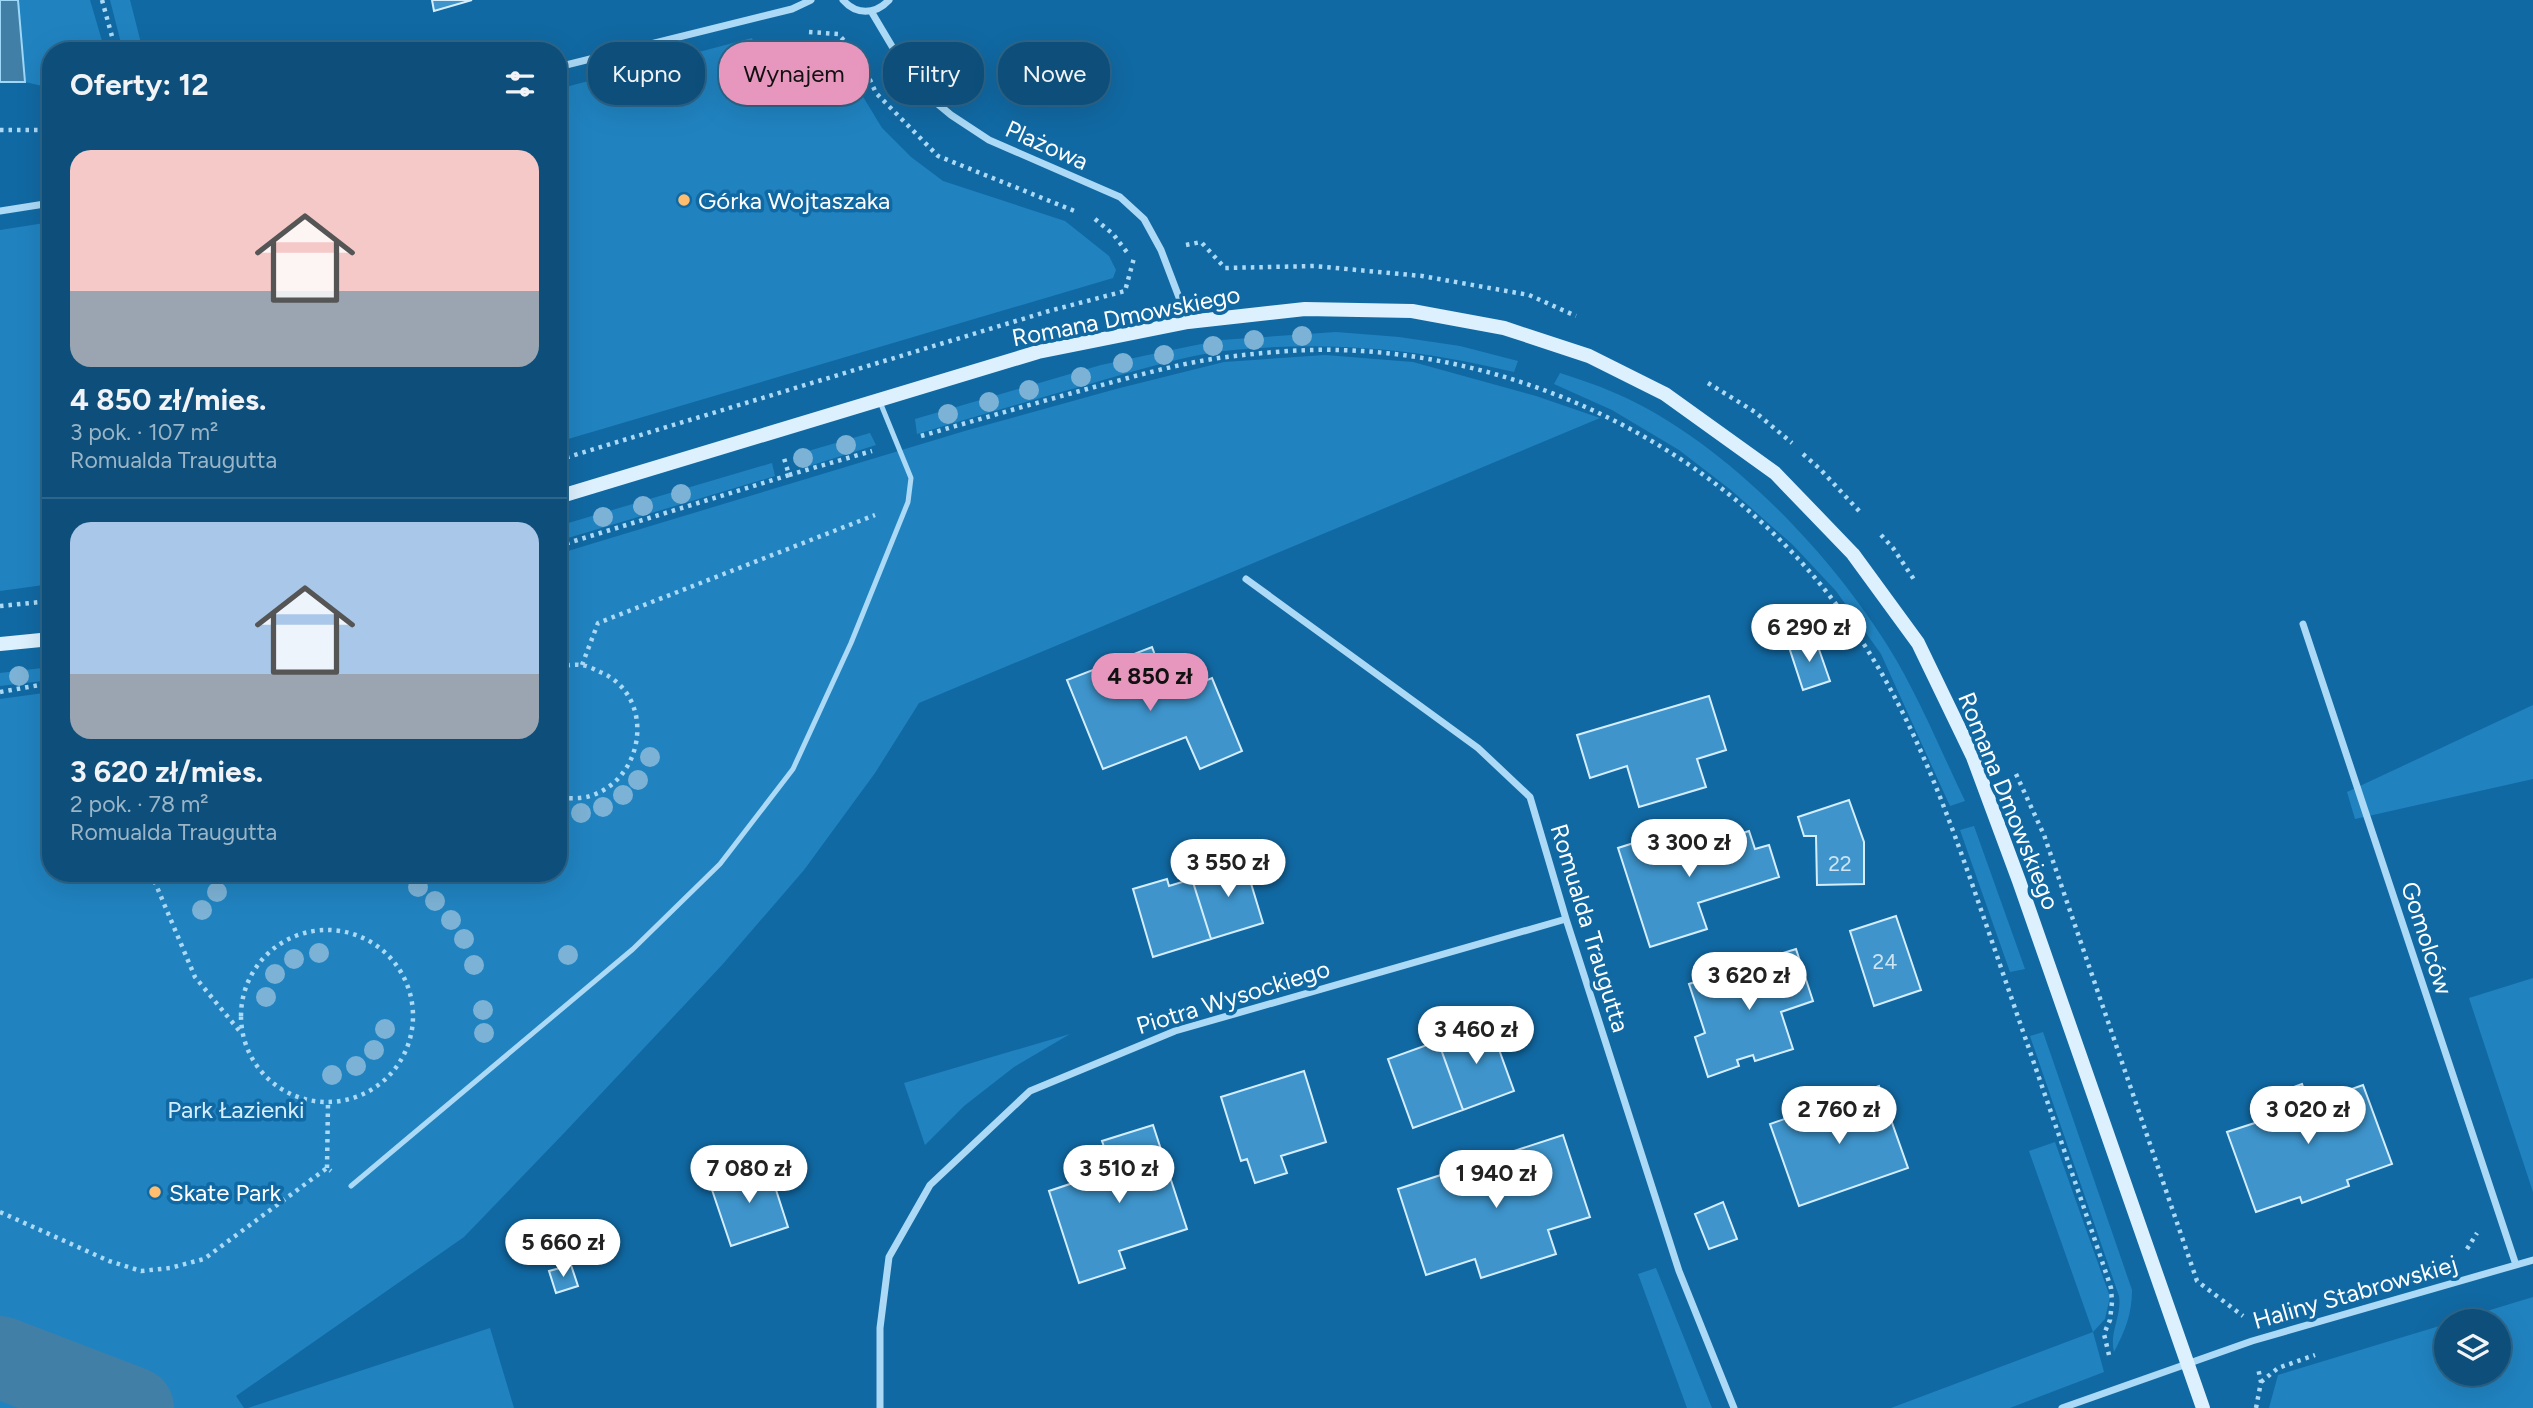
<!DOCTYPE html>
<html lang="pl">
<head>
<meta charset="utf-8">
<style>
  :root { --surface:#0d4f7a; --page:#16567f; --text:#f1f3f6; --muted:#9ab5c7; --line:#2d668b; --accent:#e797bd }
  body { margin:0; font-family:Figtree,sans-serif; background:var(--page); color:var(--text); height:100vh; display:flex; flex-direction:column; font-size:26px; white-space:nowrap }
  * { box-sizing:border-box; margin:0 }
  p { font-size:23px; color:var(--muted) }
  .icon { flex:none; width:38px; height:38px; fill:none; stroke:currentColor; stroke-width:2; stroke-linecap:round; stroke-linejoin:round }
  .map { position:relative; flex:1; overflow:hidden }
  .sheet { position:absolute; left:42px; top:42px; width:525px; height:840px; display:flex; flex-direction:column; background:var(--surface); border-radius:28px; box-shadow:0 7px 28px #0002,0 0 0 2px var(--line) }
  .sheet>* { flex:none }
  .hud { position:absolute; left:588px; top:42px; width:665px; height:63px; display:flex; gap:14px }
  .controls { position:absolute; left:2434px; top:1309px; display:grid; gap:14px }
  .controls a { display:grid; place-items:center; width:77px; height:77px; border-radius:50%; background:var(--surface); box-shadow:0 7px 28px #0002,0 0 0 2px var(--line); font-size:35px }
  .price { position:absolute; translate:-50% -60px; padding:0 16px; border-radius:24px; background:#fff; color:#222; font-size:23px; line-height:46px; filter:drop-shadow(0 2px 4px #0008) }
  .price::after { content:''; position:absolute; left:50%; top:42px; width:21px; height:16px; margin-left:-10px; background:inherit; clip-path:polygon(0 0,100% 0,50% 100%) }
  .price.selected { background:var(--accent); color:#111 }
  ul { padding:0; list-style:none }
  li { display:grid; align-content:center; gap:14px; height:371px; padding:0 28px }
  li+li { border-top:2px solid var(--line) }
  li span { display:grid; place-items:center; height:217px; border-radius:21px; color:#555 }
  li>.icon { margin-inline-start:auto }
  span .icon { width:126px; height:126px; fill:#fffc; stroke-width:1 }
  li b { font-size:30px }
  h2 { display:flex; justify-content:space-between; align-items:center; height:84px; padding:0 28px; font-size:30px }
  .pill { padding:0 24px; border-radius:28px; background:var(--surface); box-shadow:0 7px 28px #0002,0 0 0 2px var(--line); font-size:24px; line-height:63px }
  .pill.selected { background:var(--accent); color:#111 }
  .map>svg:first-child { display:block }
  .green { fill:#2083c0 }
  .water { fill:#427fa7; stroke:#9dd7f9; stroke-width:2 }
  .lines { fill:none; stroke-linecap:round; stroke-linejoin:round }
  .river { stroke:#427fa7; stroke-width:82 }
  .building { fill:#3e94cb; stroke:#d4eefe; stroke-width:2 }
  .path { stroke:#abd9f6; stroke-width:4.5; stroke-dasharray:3.5 5; stroke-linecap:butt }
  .lane { stroke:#abd9f6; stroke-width:5 }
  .street { stroke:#abd9f6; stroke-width:7 }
  .secondary { stroke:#dcf0fe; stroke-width:14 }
  .tree { fill:#7cb2d5 }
  .poi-dot { fill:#ffbd70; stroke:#1169a3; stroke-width:2.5 }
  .labels { text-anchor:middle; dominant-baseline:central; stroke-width:7; stroke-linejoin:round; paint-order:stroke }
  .number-label { font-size:21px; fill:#cfe4f2 }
  .street-label { font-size:24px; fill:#fff; stroke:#1169a3 }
  .poi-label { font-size:24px; fill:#fff; stroke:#1169a3; text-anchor:start }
  .park-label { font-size:24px; fill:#d4eefe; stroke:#1169a3 }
</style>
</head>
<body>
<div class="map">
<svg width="2533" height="1408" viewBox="0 0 2533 1408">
  <rect width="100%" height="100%" fill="#1169a3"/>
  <!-- green -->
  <path class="green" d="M18,0H90L105,51H51V88L25,82Z
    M110,0H130L143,51H123Z
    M752,38L760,61L814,48L829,52L842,62L882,128L911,157L943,181L1065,221L1109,256L1116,270L1113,278L558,442V89Z
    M51,222V584L0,591V230Z
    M1336,332L1399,337L1460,346L1518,361L1514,372C1416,348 1325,340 1224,351C1179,357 1134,371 1090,384C1032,400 974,417 917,434L915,419L1101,365L1162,352L1221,340Z
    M1325,355L1413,362L1536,396L1600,418L919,703L875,773L804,870L722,965L565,1132L464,1237L236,1396L244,1408H0V699L51,692V873H558V554L968,430L1116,389L1224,362Z
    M1560,373C1578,379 1597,385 1615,393C1722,439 1829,551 1889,648C1918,695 1941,751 1965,801L1950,806L1881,654L1836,591L1793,545L1731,490L1679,450L1612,410L1554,384Z
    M870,433L876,445L803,468L798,454Z
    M772,463L775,476L558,541V526Z
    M51,667V680L0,686V673Z
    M2533,705V779L2355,819L2347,792Z
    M1974,826L2025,969L2010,972L1960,830Z
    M2533,978V1192L2469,998Z
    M2043,1032L2132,1290C2132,1314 2125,1331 2114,1352C2109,1332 2122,1316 2119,1296L2030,1036Z
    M1070,1034L1014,1067L964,1106L925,1145L904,1083Z
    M2055,1142L2110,1297L2105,1319L2093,1332L2104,1372L2010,1408H1891L2093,1332L2029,1151Z
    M1656,1268L1712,1408H1687L1638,1274Z
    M2533,1297V1408H2269L2278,1375L2446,1324V1374H2499V1321H2454Z
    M490,1328L514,1408H248Z"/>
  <!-- water -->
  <path class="water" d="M0,0H18L25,82H0Z"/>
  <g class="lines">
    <!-- river -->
    <path class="river" d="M0,1357L133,1408"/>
  </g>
  <!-- building -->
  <path class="building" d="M432,0H472L434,11Z
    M1815,638L1830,681L1803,690L1789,647Z
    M1152,647L1170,695L1212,678L1242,751L1200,769L1186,737L1103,769L1067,680Z
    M1709,696L1726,750L1697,759L1706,787L1639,807L1627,766L1590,778L1577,735Z
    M1849,800L1864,842V884L1817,885L1816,836H1804L1798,817Z
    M1684,827L1691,849L1749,831L1755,849L1769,845L1779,877L1698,903L1707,929L1650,947L1618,848Z
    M1243,857L1263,923L1211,939L1192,879L1212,872L1211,867Z
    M1167,879L1169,886L1192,879L1211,939L1153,957L1133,889Z
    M1896,916L1921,990L1874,1006L1850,931Z
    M1796,949L1813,1001L1781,1012L1793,1049L1755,1061L1753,1055L1737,1060L1739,1066L1708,1077L1695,1037L1705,1033L1689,984L1729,971L1732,977L1769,965L1767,958Z
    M1489,1022L1514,1091L1463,1110L1438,1041Z
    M1438,1041L1463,1110L1413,1128L1388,1059Z
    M1304,1071L1326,1142L1281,1156L1287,1173L1255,1183L1247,1159L1241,1161L1221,1097Z
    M2302,1084L2309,1104L2363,1085L2392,1164L2347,1180L2349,1186L2302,1203L2300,1197L2256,1212L2227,1132L2264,1120L2257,1100Z
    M1879,1086L1908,1168L1799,1206L1770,1124Z
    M1153,1125L1187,1229L1119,1251L1125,1268L1079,1283L1049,1191L1112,1170L1102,1141Z
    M1563,1135L1590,1217L1548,1230L1556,1254L1481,1278L1475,1259L1426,1275L1398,1189Z
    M768,1165L788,1227L731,1246L710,1184Z
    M1723,1202L1737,1239L1709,1249L1695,1214Z
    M571,1265L578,1286L556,1293L549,1271Z"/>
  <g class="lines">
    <!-- path -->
    <path class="path" d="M102,0L116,51
      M809,32L838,34L860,58L876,93L938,156L1077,212
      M517,51L543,44
      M0,130H51
      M1095,219L1113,234L1129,255
      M1186,245L1201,242L1225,268L1314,266L1422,276L1529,295L1576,316
      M1708,383L1755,412L1792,443
      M921,436C980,419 1039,402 1098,386C1143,374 1188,361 1235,356C1269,352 1306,349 1340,350C1541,356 1740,461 1853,628C1921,726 1958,844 1997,956C2035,1067 2074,1177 2111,1288L2112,1302L2110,1320L2104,1334L2109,1355
      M1803,454L1820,469L1861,513
      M558,460L1049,311L1125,291L1134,258
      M789,475L872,451
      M1881,535L1893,548L1915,581
      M558,546L789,475L784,458
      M0,606L51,601
      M582,665L598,623L875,515
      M558,666C565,666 573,664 580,665C586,665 594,669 600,672C656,695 646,779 590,796C581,799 567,798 558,798
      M0,692L51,683
      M2016,774L2044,835L2197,1281L2243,1316
      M151,873L195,977L242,1034
      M241 1016a86 86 0 1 1 172 0a86 86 0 1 1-172 0Z
      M327,1168L328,1103
      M0,1212L109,1261L141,1271L170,1268L204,1259L327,1168L331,1171
      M2467,1249L2477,1233
      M2261,1382L2278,1368L2315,1355
      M2256,1408L2261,1382L2258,1368"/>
    <!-- lane -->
    <path class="lane" d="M351,1186L633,949L720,864L793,769L851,643L908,502L911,478L880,402"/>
    <!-- street -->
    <path class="street" d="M843,0C856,15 875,15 889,0
      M871,11L915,85L951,115L989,140L1120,197L1144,219L1161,250L1188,321
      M558,67L792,9L811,0
      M0,211L51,203
      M1246,579L1478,748L1530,797L1566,919L1679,1271L1734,1408
      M2303,624L2516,1265
      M880,1408V1328L889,1257L930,1185L1030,1091L1175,1031L1566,919
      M2062,1408L2252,1341L2533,1260"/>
    <!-- secondary -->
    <path class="secondary" d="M558,497L1038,352L1188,322L1305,309L1412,311L1504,328L1589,356L1665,394L1775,473L1853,554L1918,643L1973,757L2019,881L2203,1408
      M0,644L51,639"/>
  </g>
  <!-- trees -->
  <g class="tree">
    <circle cx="1302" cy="336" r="10"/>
    <circle cx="1254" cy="340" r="10"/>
    <circle cx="1213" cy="346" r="10"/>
    <circle cx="1164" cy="355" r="10"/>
    <circle cx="1123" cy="363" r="10"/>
    <circle cx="1081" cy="377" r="10"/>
    <circle cx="1029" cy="390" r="10"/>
    <circle cx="989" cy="402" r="10"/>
    <circle cx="948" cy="414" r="10"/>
    <circle cx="846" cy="445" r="10"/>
    <circle cx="803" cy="458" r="10"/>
    <circle cx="681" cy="494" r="10"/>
    <circle cx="643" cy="506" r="10"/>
    <circle cx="603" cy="517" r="10"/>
    <circle cx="19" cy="676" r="10"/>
    <circle cx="650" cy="757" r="10"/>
    <circle cx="638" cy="780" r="10"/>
    <circle cx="623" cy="795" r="10"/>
    <circle cx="603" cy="807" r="10"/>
    <circle cx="581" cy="813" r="10"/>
    <circle cx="418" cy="887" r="10"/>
    <circle cx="217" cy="892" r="10"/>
    <circle cx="435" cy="901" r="10"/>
    <circle cx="202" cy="910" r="10"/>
    <circle cx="451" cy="920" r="10"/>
    <circle cx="464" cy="939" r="10"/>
    <circle cx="319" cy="953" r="10"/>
    <circle cx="568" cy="955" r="10"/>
    <circle cx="294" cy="959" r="10"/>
    <circle cx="474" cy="965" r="10"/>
    <circle cx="275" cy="974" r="10"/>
    <circle cx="266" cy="997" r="10"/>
    <circle cx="483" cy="1010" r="10"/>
    <circle cx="385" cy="1029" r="10"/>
    <circle cx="484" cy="1033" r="10"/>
    <circle cx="374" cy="1050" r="10"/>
    <circle cx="356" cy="1066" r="10"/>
    <circle cx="332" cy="1075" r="10"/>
  </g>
  <!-- markers -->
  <g class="poi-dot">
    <circle cx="684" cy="200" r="7"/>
    <circle cx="155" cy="1192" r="7"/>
  </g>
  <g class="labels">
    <!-- number labels -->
    <g class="number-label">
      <text x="1840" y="863">22</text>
      <text x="1885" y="961">24</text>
    </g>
    <!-- street labels -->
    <g class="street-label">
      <text transform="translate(1047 145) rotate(24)">Plażowa</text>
      <text transform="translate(1126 316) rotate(-11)">Romana Dmowskiego</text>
      <text transform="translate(2009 801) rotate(68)">Romana Dmowskiego</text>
      <text transform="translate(1590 928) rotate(73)">Romualda Traugutta</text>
      <text transform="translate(2427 938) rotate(72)">Gomolców</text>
      <text transform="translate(1233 997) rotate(-17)">Piotra Wysockiego</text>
      <text transform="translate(2355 1292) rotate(-16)">Haliny Stabrowskiej</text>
    </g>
    <!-- poi labels -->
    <g class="poi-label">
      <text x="698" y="200">Górka Wojtaszaka</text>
      <text x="169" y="1192">Skate Park</text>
    </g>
    <!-- park labels -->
    <g class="park-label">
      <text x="236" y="1109">Park Łazienki</text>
    </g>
  </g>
</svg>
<div class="controls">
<a><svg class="icon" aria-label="layers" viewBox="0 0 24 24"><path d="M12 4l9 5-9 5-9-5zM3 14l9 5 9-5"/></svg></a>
</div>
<b class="price" style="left:1809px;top:664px">6 290 zł</b>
<b class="price selected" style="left:1150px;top:713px">4 850 zł</b>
<b class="price" style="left:1689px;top:879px">3 300 zł</b>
<b class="price" style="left:1228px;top:899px">3 550 zł</b>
<b class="price" style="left:1749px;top:1012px">3 620 zł</b>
<b class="price" style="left:1476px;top:1066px">3 460 zł</b>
<b class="price" style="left:1839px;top:1146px">2 760 zł</b>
<b class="price" style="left:2308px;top:1146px">3 020 zł</b>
<b class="price" style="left:749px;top:1205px">7 080 zł</b>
<b class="price" style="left:1119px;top:1205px">3 510 zł</b>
<b class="price" style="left:1496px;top:1210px">1 940 zł</b>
<b class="price" style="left:563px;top:1279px">5 660 zł</b>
<div class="hud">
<a class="pill">Kupno</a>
<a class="pill selected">Wynajem</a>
<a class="pill">Filtry</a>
<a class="pill">Nowe</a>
</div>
<section class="sheet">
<h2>Oferty: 12<svg class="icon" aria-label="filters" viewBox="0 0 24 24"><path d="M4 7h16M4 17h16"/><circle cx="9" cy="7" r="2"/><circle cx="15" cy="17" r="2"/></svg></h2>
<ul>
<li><span style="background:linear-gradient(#f6c9c9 65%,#9aa5b1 0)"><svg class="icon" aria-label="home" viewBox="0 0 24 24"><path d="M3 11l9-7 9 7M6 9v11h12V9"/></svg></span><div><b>4 850 zł/mies.</b><p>3 pok. · 107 m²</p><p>Romualda Traugutta</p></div></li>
<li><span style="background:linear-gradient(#a9c7e8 70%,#9aa5b1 0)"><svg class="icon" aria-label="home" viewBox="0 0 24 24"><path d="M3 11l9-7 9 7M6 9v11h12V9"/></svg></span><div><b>3 620 zł/mies.</b><p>2 pok. · 78 m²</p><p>Romualda Traugutta</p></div></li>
</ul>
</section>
</div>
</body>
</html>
